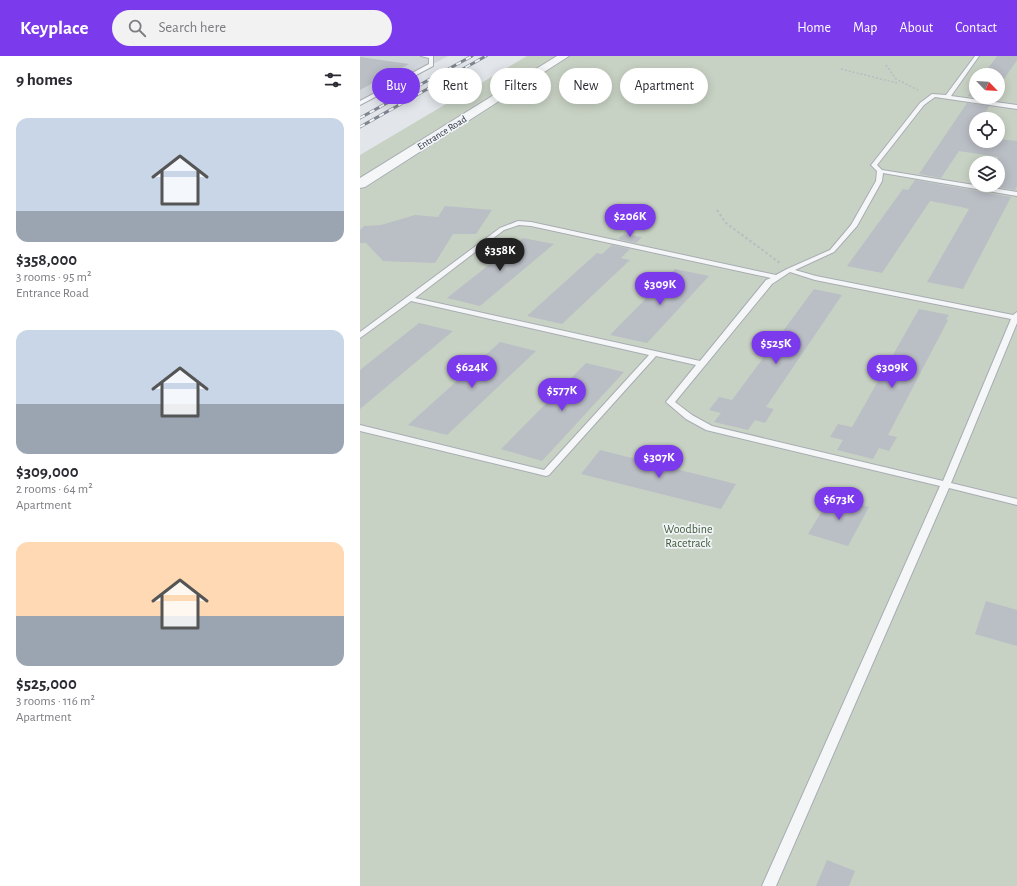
<!DOCTYPE html>
<html lang="en">
<head>
<meta charset="utf-8">
<style>
  :root { --surface:#fff; --page:#f2f2f3; --text:#2b2b33; --muted:#7c7c81; --accent:#7c3aed }
  body { margin:0; font-family:"Alegreya Sans",sans-serif; background:var(--page); color:var(--text); height:100vh; display:flex; flex-direction:column; font-size:15px; white-space:nowrap }
  * { box-sizing:border-box; margin:0 }
  p { font-size:13px; color:var(--muted) }
  .icon { flex:none; width:22px; height:22px; fill:none; stroke:currentColor; stroke-width:2; stroke-linecap:round; stroke-linejoin:round }
  .map { position:relative; flex:1; overflow:hidden }
  .side { display:flex; flex-direction:column; background:var(--surface); width:360px }
  .side>* { flex:none }
  .banner { position:absolute; left:12px; top:12px; width:380px; height:36px; display:flex; gap:8px }
  .needle { width:26px; rotate:115deg }
  .tools { position:absolute; left:609px; top:12px; display:grid; gap:8px }
  .tools a { display:grid; place-items:center; width:36px; height:36px; border-radius:50%; background:var(--surface); box-shadow:0 2px 10px #0003; font-size:20px }
  .price { position:absolute; translate:-50% -34px; padding:0 9px; border-radius:14px; background:var(--accent); color:#fff; font-size:13px; line-height:26px; filter:drop-shadow(0 1px 2px #0008) }
  .price::after { content:''; position:absolute; left:50%; top:24px; width:12px; height:9px; margin-left:-6px; background:inherit; clip-path:polygon(0 0,100% 0,50% 100%) }
  .price.current { background:#222; color:#fff }
  ul { padding:0; list-style:none }
  li { display:grid; align-content:center; gap:8px; height:212px; padding:0 16px }
  li span { display:grid; place-items:center; height:124px; border-radius:12px; color:#555 }
  li>.icon { margin-inline-start:auto }
  span .icon { width:72px; height:72px; fill:#fffc; stroke-width:1 }
  li b { font-size:17px }
  h2 { display:flex; justify-content:space-between; align-items:center; height:48px; padding:0 16px; font-size:17px }
  .chip { padding:0 14px; border-radius:18px; background:var(--surface); box-shadow:0 2px 10px #0003; font-size:14px; line-height:36px }
  .chip.current { background:var(--accent); color:#fff }
  header { display:flex; align-items:center; gap:24px; box-sizing:border-box; height:56px; padding:0 20px; background:var(--accent); color:#fff }
  header strong { font-size:19px }
  nav { display:flex; gap:22px; margin-inline-start:auto; font-size:14px }
  .search { width:280px; height:36px; background:var(--page); display:flex; align-items:center; gap:10px; box-sizing:border-box; padding:0 14px; border-radius:22px; color:var(--muted); font-size:15px }
  main { display:flex; flex:1; min-height:0 }
  .map>svg:first-child { display:block }
  .built { fill:#d0d4db }
  .green { fill:#c8d2c4; fill-rule:evenodd }
  .building { fill:#babec5 }
  .lines { fill:none; stroke-linecap:round; stroke-linejoin:round }
  .lane-casing { stroke:#a8acb3; stroke-width:2 }
  .street-casing { stroke:#a8acb3; stroke-width:2 }
  .path-far1 { stroke:#b8bcc0; stroke-width:1.5; stroke-dasharray:2 2; stroke-linecap:butt }
  .path { stroke:#b8bcc0; stroke-width:2; stroke-dasharray:2.5 2.5; stroke-linecap:butt }
  .lane { fill:#f4f6f8; fill-rule:evenodd }
  .street { fill:#f4f6f8; fill-rule:evenodd }
  .rail-casing { stroke:#7d8591; stroke-width:3 }
  .rail { stroke:#f1f4f7; stroke-width:2; stroke-dasharray:5.5; stroke-linecap:butt }
  .labels { text-anchor:middle; dominant-baseline:central; stroke-width:3.5; stroke-linejoin:round; paint-order:stroke }
  .far-street-label { font-size:10px; fill:#2c333f; stroke:#f1f4f7 }
  .park-label { font-size:12px; fill:#415a3a; stroke:#f1f4f7 }
</style>
</head>
<body>
<header>
<strong>Keyplace</strong>
<div class="search"><svg class="icon" aria-label="search" viewBox="0 0 24 24"><circle cx="10" cy="10" r="6"/><path d="M15 15l6 6"/></svg>Search here</div>
<nav><a>Home</a><a>Map</a><a>About</a><a>Contact</a></nav>
</header>
<main>
<section class="side">
<h2>9 homes<svg class="icon" aria-label="filters" viewBox="0 0 24 24"><path d="M4 7h16M4 17h16"/><circle cx="9" cy="7" r="2"/><circle cx="15" cy="17" r="2"/></svg></h2>
<ul>
<li><span style="background:linear-gradient(#c9d6e8 75%,#9aa5b1 0)"><svg class="icon" aria-label="home" viewBox="0 0 24 24"><path d="M3 11l9-7 9 7M6 9v11h12V9"/></svg></span><div><b>$358,000</b><p>3 rooms · 95 m²</p><p>Entrance Road</p></div></li>
<li><span style="background:linear-gradient(#c9d6e8 60%,#9aa5b1 0)"><svg class="icon" aria-label="home" viewBox="0 0 24 24"><path d="M3 11l9-7 9 7M6 9v11h12V9"/></svg></span><div><b>$309,000</b><p>2 rooms · 64 m²</p><p>Apartment</p></div></li>
<li><span style="background:linear-gradient(#ffd9b3 60%,#9aa5b1 0)"><svg class="icon" aria-label="home" viewBox="0 0 24 24"><path d="M3 11l9-7 9 7M6 9v11h12V9"/></svg></span><div><b>$525,000</b><p>3 rooms · 116 m²</p><p>Apartment</p></div></li>
</ul>
</section>
<div class="map">
<svg width="657" height="830" viewBox="0 0 657 830">
  <rect width="100%" height="100%" fill="#e2e5e9"/>
  <!-- built -->
  <path class="built" d="M0,0H88L0,47Z"/>
  <!-- green -->
  <path class="green" d="M167,0H657V830H0V99ZM616,19H638V41H616ZM616,63H638V85H616ZM616,107H638V129H616Z"/>
  <!-- building -->
  <path class="building" d="M637,0H657V4L638,32V19H623Z
    M0,1L49,8L0,34Z
    M616,28V41H635L633,44L608,40Z
    M607,47L629,50L621,63H616V70L611,79H616V85H638V83L657,85V130L655,134L623,129H638V101L599,95L581,122L559,118Z
    M555,124L651,141L603,233L567,226L609,153L601,151L570,145L522,217L487,210L543,133L548,134Z
    M85,150L132,154L116,178H93L75,207L23,205L6,187H0V174L4,170L21,169L55,159L78,161Z
    M264,178L282,181L276,187L258,183Z
    M163,182L194,188L120,250L87,242Z
    M252,189L270,193L261,202L270,204L202,268L167,260L237,197L242,198Z
    M315,213L349,220L287,287L250,279Z
    M454,233L482,239L406,351L414,353L405,367L395,364L388,374L354,366L361,357L349,354L359,341L372,344Z
    M559,253L589,259L586,263L588,264L528,379L537,381L529,395L519,392L513,403L477,394L483,384L470,381L478,368L492,371Z
    M59,267L93,275L0,353V314Z
    M140,286L176,295L87,379L48,369Z
    M226,307L264,316L182,405L141,393Z
    M240,394L376,428L361,453L221,418Z
    M471,440L509,451L488,490L448,478Z
    M626,545L657,554V590L615,578Z
    M467,804L495,815L489,830H456Z"/>
  <g class="lines">
    <!-- lane casing -->
    <g class="lane-casing">
      <path id="lane" d="M61,0H73V10L0,49V45L69,8V2Z
        M615,0H619L591,40L657,49V53L575,41L564,49L517,109L522,114L657,136V140L523,117L522,125L497,170L474,196L435,214L456,220L653,259L657,256V267L591,427L657,443V449L589,432L416,830H402L580,430L346,374L326,363L306,346L336,309L296,300L189,419L186,420L0,375V369L184,414L289,299L51,245L0,282V276L140,172L158,165L171,166L416,219L427,213L470,194L491,169L516,125L517,115L511,109L512,108L560,47L572,38L586,39ZM159,169L171,170L411,222L406,224L340,305L55,242L144,174ZM430,216L455,224L651,263L583,425L352,370L332,359L315,346L412,228Z"/>
    </g>
    <!-- street casing -->
    <g class="street-casing">
      <path id="street" d="M197,0H209L5,131L0,132V122Z"/>
    </g>
    <!-- path-far1 -->
    <path class="path-far1" d="M526,9L536,23L560,35
      M481,13L537,27"/>
    <!-- path -->
    <path class="path" d="M357,154L366,167L420,207"/>
    <!-- lane -->
    <use href="#lane" class="lane"/>
    <!-- street -->
    <use href="#street" class="street"/>
    <!-- rail casing -->
    <g class="rail-casing">
      <path id="rail" d="M0,62L112,0
        M0,71L126,0"/>
    </g>
    <!-- rail -->
    <use href="#rail" class="rail"/>
  </g>
  <g class="labels">
    <!-- far-street labels -->
    <g class="far-street-label">
      <text transform="translate(82 77) rotate(-32)">Entrance Road</text>
    </g>
    <!-- park labels -->
    <g class="park-label">
      <text x="328" y="473">Woodbine<tspan x="328" dy="14">Racetrack</tspan></text>
    </g>
  </g>
</svg>
<div class="tools">
<a><svg class="needle" viewBox="-14 -14 28 28"><path d="M0-13l5 13h-10z" fill="#e53935"/><path d="M0 13l5-13h-10z" fill="#7c7c81"/></svg></a>
<a><svg class="icon" aria-label="locate" viewBox="0 0 24 24"><circle cx="12" cy="12" r="6"/><path d="M12 2v4M12 18v4M2 12h4M18 12h4"/></svg></a>
<a><svg class="icon" aria-label="layers" viewBox="0 0 24 24"><path d="M12 4l9 5-9 5-9-5zM3 14l9 5 9-5"/></svg></a>
</div>
<b class="price" style="left:270px;top:182px">$206K</b>
<b class="price current" style="left:140px;top:216px">$358K</b>
<b class="price" style="left:300px;top:250px">$309K</b>
<b class="price" style="left:416px;top:309px">$525K</b>
<b class="price" style="left:112px;top:333px">$624K</b>
<b class="price" style="left:532px;top:333px">$309K</b>
<b class="price" style="left:202px;top:356px">$577K</b>
<b class="price" style="left:299px;top:423px">$307K</b>
<b class="price" style="left:479px;top:465px">$673K</b>
<div class="banner">
<a class="chip current">Buy</a>
<a class="chip">Rent</a>
<a class="chip">Filters</a>
<a class="chip">New</a>
<a class="chip">Apartment</a>
</div>
</div>
</main>
</body>
</html>
